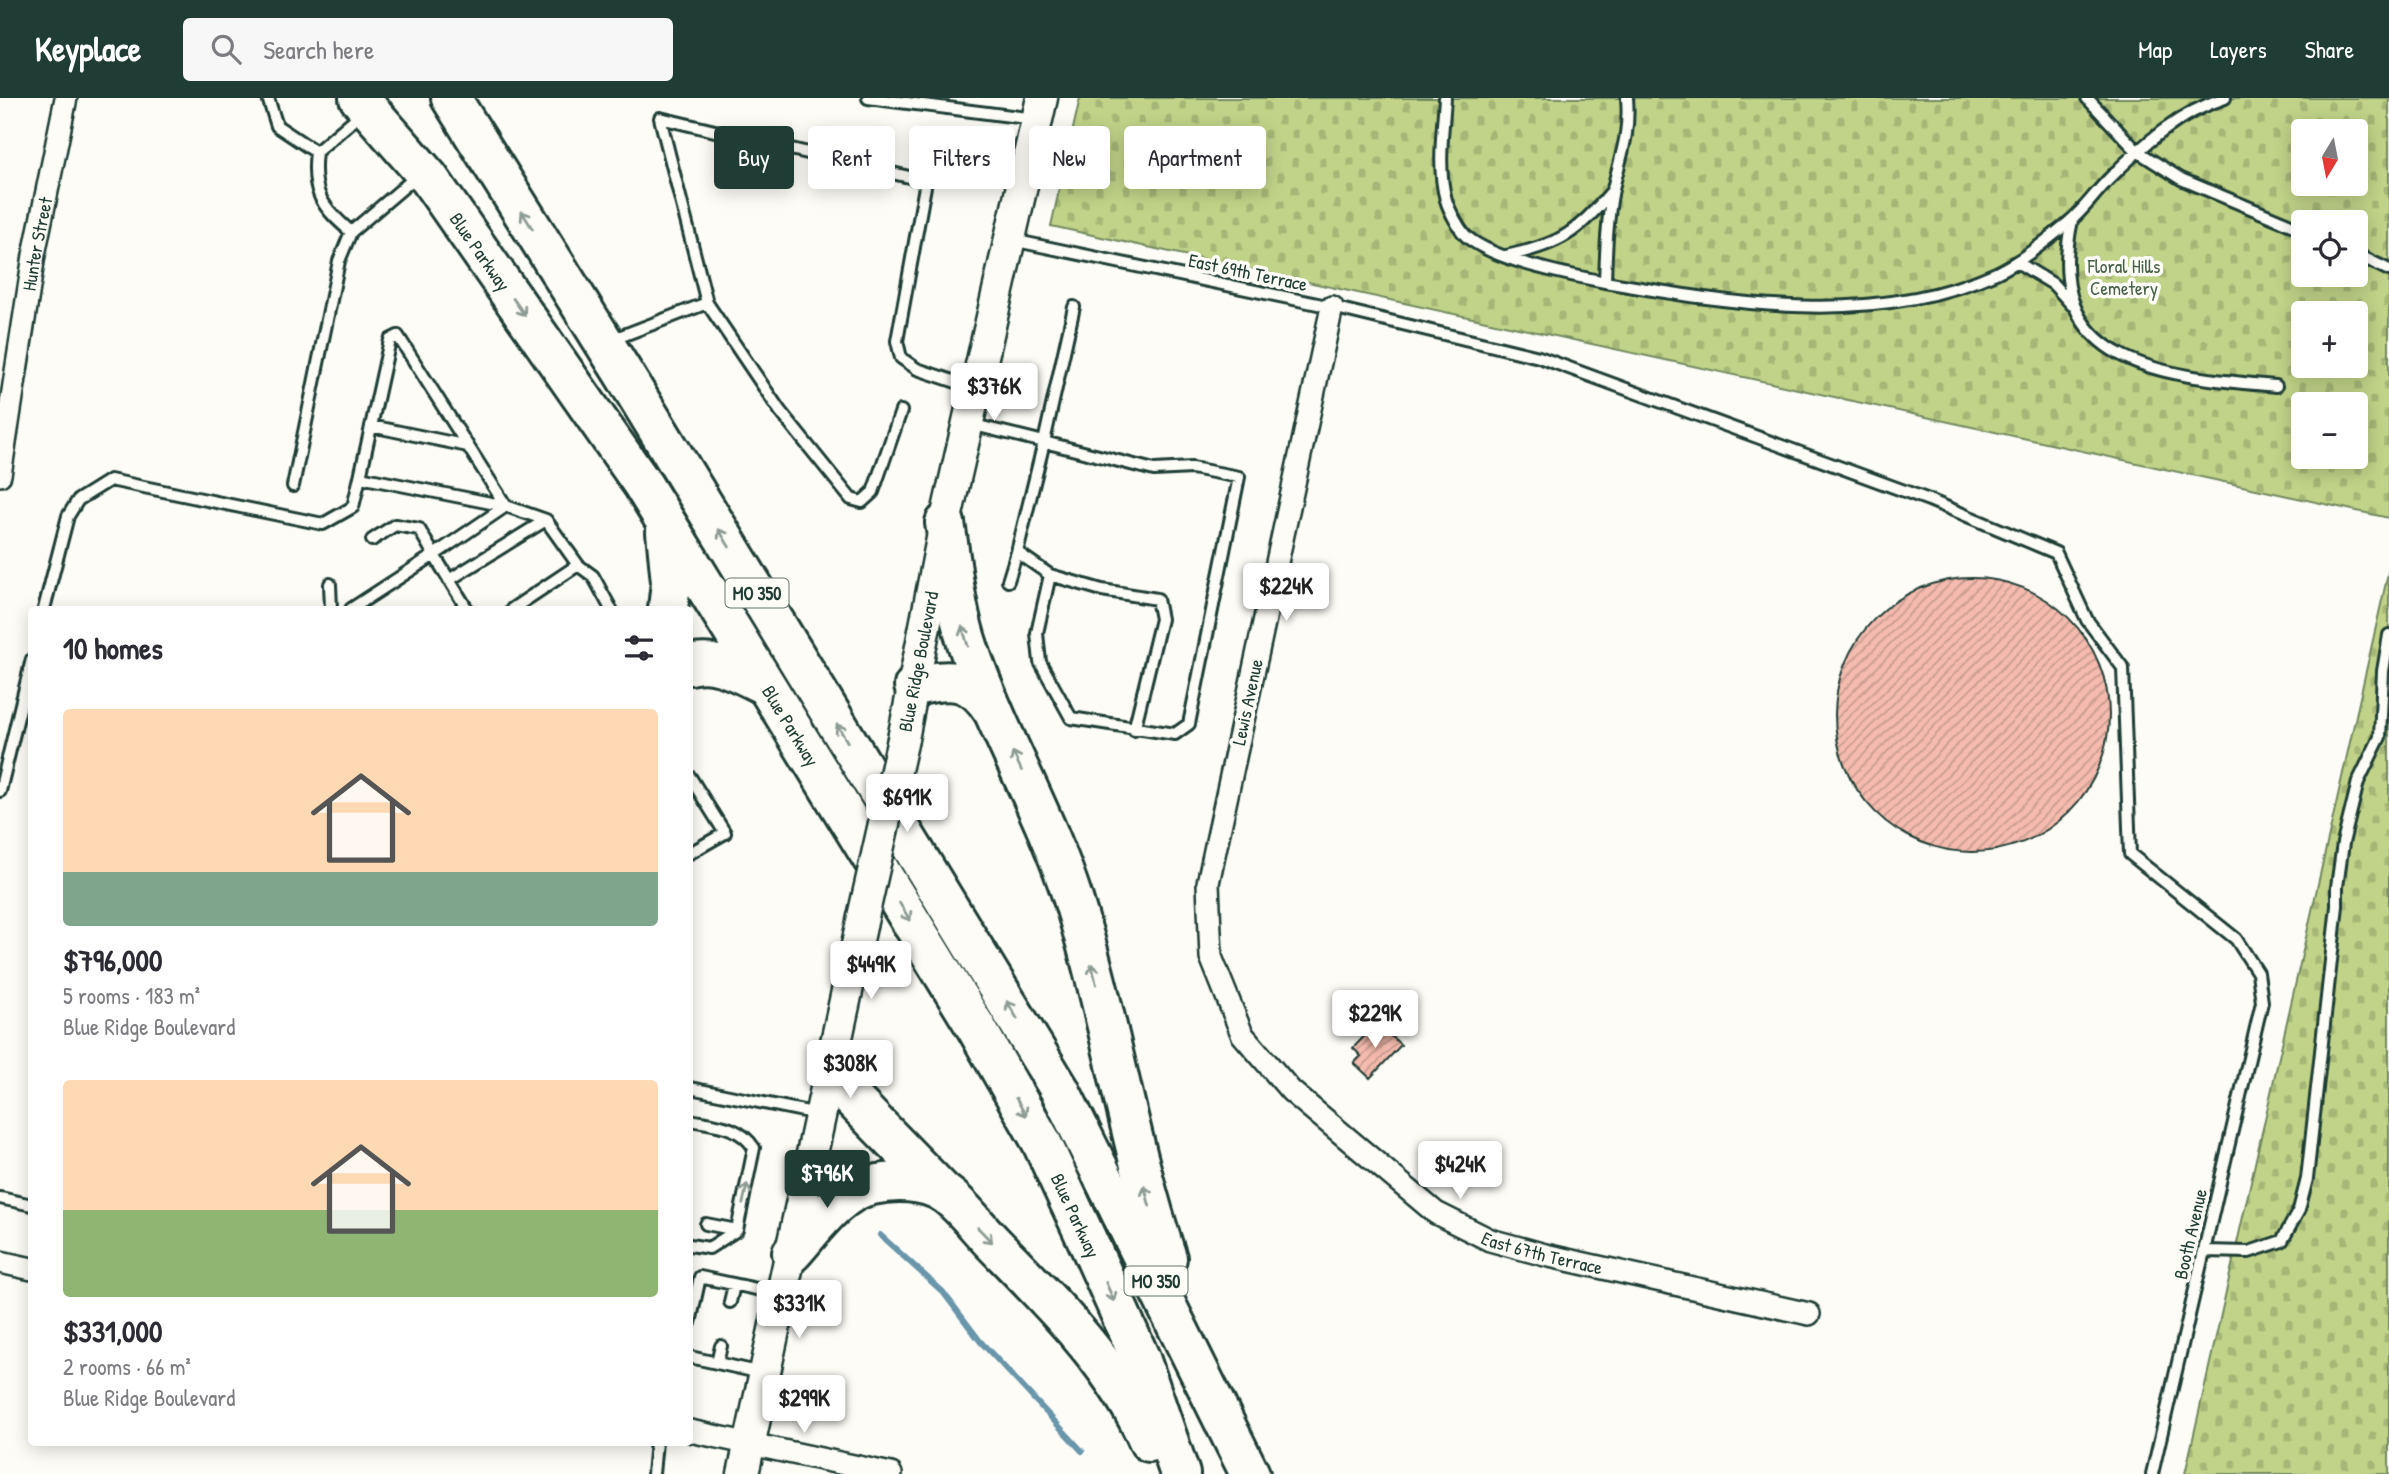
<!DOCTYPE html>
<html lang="en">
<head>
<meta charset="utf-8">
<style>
  :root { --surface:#fff; --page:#f7f7f7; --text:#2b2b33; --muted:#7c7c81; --accent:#1f3d34 }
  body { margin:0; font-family:"Patrick Hand",sans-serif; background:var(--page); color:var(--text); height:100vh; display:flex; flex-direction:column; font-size:26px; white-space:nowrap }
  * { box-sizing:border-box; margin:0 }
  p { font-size:23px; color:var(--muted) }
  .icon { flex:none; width:38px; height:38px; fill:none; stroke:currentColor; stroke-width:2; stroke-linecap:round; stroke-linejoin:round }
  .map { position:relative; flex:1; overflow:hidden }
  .details { position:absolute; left:28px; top:508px; width:665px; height:840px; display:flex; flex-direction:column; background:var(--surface); border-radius:7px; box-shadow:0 4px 18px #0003 }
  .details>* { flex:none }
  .top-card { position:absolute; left:714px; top:28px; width:665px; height:63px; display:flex; gap:14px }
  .needle { width:46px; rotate:190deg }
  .tools { position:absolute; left:2291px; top:21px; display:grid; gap:14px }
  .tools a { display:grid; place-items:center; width:77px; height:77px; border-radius:7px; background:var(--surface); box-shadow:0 4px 18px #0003; font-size:35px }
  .price { position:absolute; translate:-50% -60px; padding:0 16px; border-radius:7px; background:#fff; color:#222; font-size:23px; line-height:46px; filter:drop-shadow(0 2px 4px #0008) }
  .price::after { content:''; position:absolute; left:50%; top:42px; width:21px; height:16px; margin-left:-10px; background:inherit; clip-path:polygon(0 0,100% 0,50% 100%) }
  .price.selected { background:var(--accent); color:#fff }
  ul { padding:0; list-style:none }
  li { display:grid; align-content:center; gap:14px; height:371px; padding:0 35px }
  li span { display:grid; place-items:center; height:217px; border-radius:7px; color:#555 }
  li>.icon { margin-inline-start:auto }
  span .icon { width:126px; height:126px; fill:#fffc; stroke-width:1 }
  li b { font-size:30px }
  h2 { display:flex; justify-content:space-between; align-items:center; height:84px; padding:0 35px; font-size:30px }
  .tag { padding:0 24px; border-radius:7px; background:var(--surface); box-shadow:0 4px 18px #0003; font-size:24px; line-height:63px }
  .tag.selected { background:var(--accent); color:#fff }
  header { display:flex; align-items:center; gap:42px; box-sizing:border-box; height:98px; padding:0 35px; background:var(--accent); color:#fff }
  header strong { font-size:33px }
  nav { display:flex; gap:38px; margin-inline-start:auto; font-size:24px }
  .search { width:490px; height:63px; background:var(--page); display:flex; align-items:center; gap:18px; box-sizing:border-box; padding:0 24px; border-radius:7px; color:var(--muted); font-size:26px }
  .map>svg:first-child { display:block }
  .cemetery { fill:url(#cemetery-stones); stroke:#70885e; stroke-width:2; fill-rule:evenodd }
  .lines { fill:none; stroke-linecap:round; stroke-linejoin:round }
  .stream { stroke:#6996ab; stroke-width:6 }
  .building { fill:url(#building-hatch); stroke:#1f3d34; stroke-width:2 }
  .lane-casing { stroke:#1f3d34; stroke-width:16 }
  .street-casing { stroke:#1f3d34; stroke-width:26 }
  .secondary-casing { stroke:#1f3d34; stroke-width:35 }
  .highway-casing { stroke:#1f3d34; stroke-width:44 }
  .lane { stroke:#fdfcf7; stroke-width:10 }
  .street { stroke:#fdfcf7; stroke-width:21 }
  .secondary { stroke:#fdfcf7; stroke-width:30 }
  .highway { stroke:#fdfcf7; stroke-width:38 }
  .secondary-bridge-casing { stroke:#1f3d34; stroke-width:35; stroke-linecap:butt }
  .secondary-bridge { stroke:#fdfcf7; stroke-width:30 }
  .oneway { stroke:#8e9c96 }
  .labels { text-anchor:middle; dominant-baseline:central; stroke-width:7; stroke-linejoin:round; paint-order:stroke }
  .shield { fill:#fdfcf7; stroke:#62766e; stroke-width:2 }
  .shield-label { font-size:18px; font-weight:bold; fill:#1f3d34 }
  .street-label { font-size:19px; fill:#1f3d34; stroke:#fdfcf7 }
  .park-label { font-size:19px; fill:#486249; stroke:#fdfcf7 }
</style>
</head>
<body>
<header>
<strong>Keyplace</strong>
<div class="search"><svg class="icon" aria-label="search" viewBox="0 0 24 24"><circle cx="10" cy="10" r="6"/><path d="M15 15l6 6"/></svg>Search here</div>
<nav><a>Map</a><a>Layers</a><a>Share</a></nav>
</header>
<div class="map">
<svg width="2389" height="1376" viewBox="0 0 2389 1376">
  <defs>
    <pattern id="cemetery-stones" width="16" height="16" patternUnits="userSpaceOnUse" patternTransform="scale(1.75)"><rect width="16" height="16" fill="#c1d388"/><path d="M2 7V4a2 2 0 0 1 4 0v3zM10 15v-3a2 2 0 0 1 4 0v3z" fill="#a5b676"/></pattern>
    <pattern id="building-hatch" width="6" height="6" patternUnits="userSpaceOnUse" patternTransform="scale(1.75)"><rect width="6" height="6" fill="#f5bbae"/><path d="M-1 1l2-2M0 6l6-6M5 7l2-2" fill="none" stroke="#c6998e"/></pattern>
  </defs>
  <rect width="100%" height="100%" fill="#fdfcf7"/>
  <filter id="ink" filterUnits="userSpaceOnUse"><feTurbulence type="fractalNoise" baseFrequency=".0143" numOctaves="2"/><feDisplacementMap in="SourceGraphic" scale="14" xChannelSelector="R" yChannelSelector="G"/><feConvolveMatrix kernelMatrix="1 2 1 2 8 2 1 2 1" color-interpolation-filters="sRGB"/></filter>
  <g filter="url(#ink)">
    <!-- cemetery -->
    <path class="cemetery" d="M1080,0H2389V420L1051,128ZM2303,33H2356V86H2303ZM2303,124H2356V177H2303ZM2303,215H2356V268H2303ZM2303,306H2356V359H2303Z
      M2389,471V1376H2185Z"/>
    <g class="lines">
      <!-- stream -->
      <path class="stream" d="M880,1137L943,1194L980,1243L1082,1353"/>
    </g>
    <!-- building -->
    <path class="building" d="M1835 617a137 137 0 1 1 274 0a137 137 0 1 1-274 0Z
      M1377,925L1401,947L1370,980L1354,965L1361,958L1353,950Z"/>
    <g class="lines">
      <!-- lane casing -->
      <g class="lane-casing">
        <path id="lane" d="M268,0L277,28L316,54L363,14
          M868,0L1035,21
          M1445,0C1443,33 1437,70 1446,102C1449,112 1460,133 1467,139C1496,163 1569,177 1605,184C1606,153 1607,122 1613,91C1621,56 1630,37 1627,0
          M2087,0L2137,53L2181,81L2303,132
          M316,54C311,95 322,109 351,134
          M2072,122C2040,271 2167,278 2276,288
          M1012,142L1332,209L1539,259L1929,402L2056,455L2087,522L2123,570L2130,756L2236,841L2258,875L2262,904L2152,1376
          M2356,156L2389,172
          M1506,158C1562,146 1576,135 1613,92
          M2017,164L2053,186L2072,207
          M1605,184C1733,206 1873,230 1996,175C2022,163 2047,142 2069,124C2084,112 2095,95 2109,81C2141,48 2180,14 2225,0
          M707,205L780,313L851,401L862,404L873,394L901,313
          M611,242L707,205L660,20L926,83L897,243L901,260L917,271L974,290
          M970,326L1044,344L1017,454L1050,477L1037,535L1040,564L1071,620L1175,636L1189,626L1239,379L1192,370L1154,372L1044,344L1074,209
          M371,328L468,348
          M360,379L390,242L398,238L506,408
          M293,388L339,163L351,134L418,77
          M578,467L593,478L611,511
          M1050,477L1102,492L1157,501L1161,521L1134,632
          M449,482L546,422
          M1008,483L1017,454
          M330,486L331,511
          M44,511L68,418L78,402L110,382L323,426L353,409L360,379L506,408
          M351,511L434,457L419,431L395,427L372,442
          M467,511L434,457L506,408L546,422L578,467L512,511
          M690,679L725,735L690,755
          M0,693L32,561
          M690,990L818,1016
          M690,1022C715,1027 739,1027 754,1050L737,1132L706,1126
          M0,1100L32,1107
          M690,1147L709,1150L737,1132
          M2204,1153L2249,1154L2282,1143L2299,1112L2307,1081L2337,808V789L2343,745L2358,684L2380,639L2383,573L2389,537
          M730,1204L734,1187
          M690,1225L700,1179L780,1196
          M690,1259L762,1275
          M717,1265L721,1248
          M653,1376L656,1344"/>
      </g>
      <!-- street casing -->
      <g class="street-casing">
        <g id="street">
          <path id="s1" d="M1332,209L1208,785L1211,859L1242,936L1291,993L1436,1115L1490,1142L1545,1157L1809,1216"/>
          <path id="s2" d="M0,377L34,157L66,0"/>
          <path d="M0,1164L32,1171"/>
          <path d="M690,1333L891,1376"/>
        </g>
      </g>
      <!-- secondary casing -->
      <g class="secondary-casing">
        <g id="secondary">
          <path id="s3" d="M903,641L945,425L1042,0"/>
          <path d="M743,1376L863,819"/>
        </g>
      </g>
      <!-- highway casing -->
      <g class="highway-casing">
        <g id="highway">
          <path id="s4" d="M359,0L429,80L643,387L977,931L1041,1043L1094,1157L1140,1260L1180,1376"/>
          <path d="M451,0L625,278L1060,992L1250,1376"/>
          <path d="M945,425C952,467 955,511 969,551C998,636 1045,714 1073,801C1110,919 1128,1043 1167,1160"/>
          <path d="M666,434L671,484L668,511"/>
          <path d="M690,567C717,560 741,576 765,587"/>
          <path d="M914,588C951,580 971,578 993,613"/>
          <path d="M829,977L944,1095"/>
          <path d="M792,1155C813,1132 839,1093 872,1087C894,1082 924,1082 944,1095C962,1107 978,1130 993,1145C1052,1206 1114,1265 1149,1344"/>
        </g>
      </g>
      <!-- lane -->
      <use href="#lane" class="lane"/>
      <!-- street -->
      <use href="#street" class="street"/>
      <!-- secondary -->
      <use href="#secondary" class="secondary"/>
      <!-- highway -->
      <use href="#highway" class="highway"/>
      <!-- secondary-bridge casing -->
      <g class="secondary-bridge-casing">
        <path id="secondary-bridge" d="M863,819L903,641"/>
      </g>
      <!-- secondary-bridge -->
      <use href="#secondary-bridge" class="secondary-bridge"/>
    </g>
    <!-- one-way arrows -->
    <defs><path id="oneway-shaft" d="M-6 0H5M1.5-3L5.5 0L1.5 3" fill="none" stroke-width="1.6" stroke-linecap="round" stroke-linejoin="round" transform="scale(1.75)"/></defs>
    <g class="oneway">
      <use href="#oneway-shaft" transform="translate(527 122) rotate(-122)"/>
      <use href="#oneway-shaft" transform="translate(519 209) rotate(55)"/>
      <use href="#oneway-shaft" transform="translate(724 440) rotate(-121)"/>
      <use href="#oneway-shaft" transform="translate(965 538) rotate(-107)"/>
      <use href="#oneway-shaft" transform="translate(842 635) rotate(-121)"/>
      <use href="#oneway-shaft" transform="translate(1017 663) rotate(-115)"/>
      <use href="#oneway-shaft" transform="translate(905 814) rotate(58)"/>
      <use href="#oneway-shaft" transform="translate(1094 876) rotate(-103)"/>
      <use href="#oneway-shaft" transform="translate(1012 912) rotate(-121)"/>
      <use href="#oneway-shaft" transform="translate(1021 1009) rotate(60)"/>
      <use href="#oneway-shaft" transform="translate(745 1096) rotate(-78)"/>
      <use href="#oneway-shaft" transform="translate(1147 1098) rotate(-105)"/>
      <use href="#oneway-shaft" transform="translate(985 1137) rotate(46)"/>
      <use href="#oneway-shaft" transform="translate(1110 1194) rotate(66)"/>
    </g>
  </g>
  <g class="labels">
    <!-- shield labels -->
    <g class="shield">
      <rect x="725.5" y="480.5" width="63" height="29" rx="5"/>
      <rect x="1124.5" y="1168.5" width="63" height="29" rx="5"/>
    </g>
    <g class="shield-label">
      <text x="757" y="495">MO 350</text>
      <text x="1156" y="1183">MO 350</text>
    </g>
    <!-- street labels -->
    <g class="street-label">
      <text stroke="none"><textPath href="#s2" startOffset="234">Hunter Street</textPath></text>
      <text stroke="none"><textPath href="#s4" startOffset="196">Blue Parkway</textPath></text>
      <text transform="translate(1248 174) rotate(12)">East 69th Terrace</text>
      <text stroke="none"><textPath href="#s3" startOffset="79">Blue Ridge Boulevard</textPath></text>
      <text transform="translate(1247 604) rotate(-78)">Lewis Avenue</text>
      <text stroke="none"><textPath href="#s4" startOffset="763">Blue Parkway</textPath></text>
      <text stroke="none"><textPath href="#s4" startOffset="1330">Blue Parkway</textPath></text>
      <text transform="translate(2190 1136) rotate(-77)">Booth Avenue</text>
      <text stroke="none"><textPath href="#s1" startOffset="1125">East 67th Terrace</textPath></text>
    </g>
    <!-- park labels -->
    <g class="park-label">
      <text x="2124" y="168">Floral Hills<tspan x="2124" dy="22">Cemetery</tspan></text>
    </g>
  </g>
</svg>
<div class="tools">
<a><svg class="needle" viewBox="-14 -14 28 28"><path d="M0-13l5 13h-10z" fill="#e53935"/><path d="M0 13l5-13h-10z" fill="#7c7c81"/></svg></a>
<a><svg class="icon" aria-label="locate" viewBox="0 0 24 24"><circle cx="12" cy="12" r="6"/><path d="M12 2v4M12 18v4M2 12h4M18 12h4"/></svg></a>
<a>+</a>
<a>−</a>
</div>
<b class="price" style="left:994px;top:325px">$376K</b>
<b class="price" style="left:1286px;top:525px">$224K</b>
<b class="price" style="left:907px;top:736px">$691K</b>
<b class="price" style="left:871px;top:903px">$449K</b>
<b class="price" style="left:1375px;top:952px">$229K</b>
<b class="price" style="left:850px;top:1002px">$308K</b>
<b class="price" style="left:1460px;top:1103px">$424K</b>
<b class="price selected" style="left:827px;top:1112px">$796K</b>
<b class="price" style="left:799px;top:1242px">$331K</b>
<b class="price" style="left:804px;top:1337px">$299K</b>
<div class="top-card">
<a class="tag selected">Buy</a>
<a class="tag">Rent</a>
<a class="tag">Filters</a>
<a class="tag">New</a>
<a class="tag">Apartment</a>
</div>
<section class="details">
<h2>10 homes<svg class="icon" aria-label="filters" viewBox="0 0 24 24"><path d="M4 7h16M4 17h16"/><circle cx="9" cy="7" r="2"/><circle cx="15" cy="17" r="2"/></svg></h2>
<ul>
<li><span style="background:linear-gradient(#ffd9b3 75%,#7fa58c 0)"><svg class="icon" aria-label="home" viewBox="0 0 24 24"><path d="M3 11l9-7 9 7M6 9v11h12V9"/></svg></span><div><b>$796,000</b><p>5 rooms · 183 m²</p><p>Blue Ridge Boulevard</p></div></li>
<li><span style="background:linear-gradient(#ffd9b3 60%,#8fb573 0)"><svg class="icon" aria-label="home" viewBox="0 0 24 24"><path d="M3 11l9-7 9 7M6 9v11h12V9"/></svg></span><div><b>$331,000</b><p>2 rooms · 66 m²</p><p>Blue Ridge Boulevard</p></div></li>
</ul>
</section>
</div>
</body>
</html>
